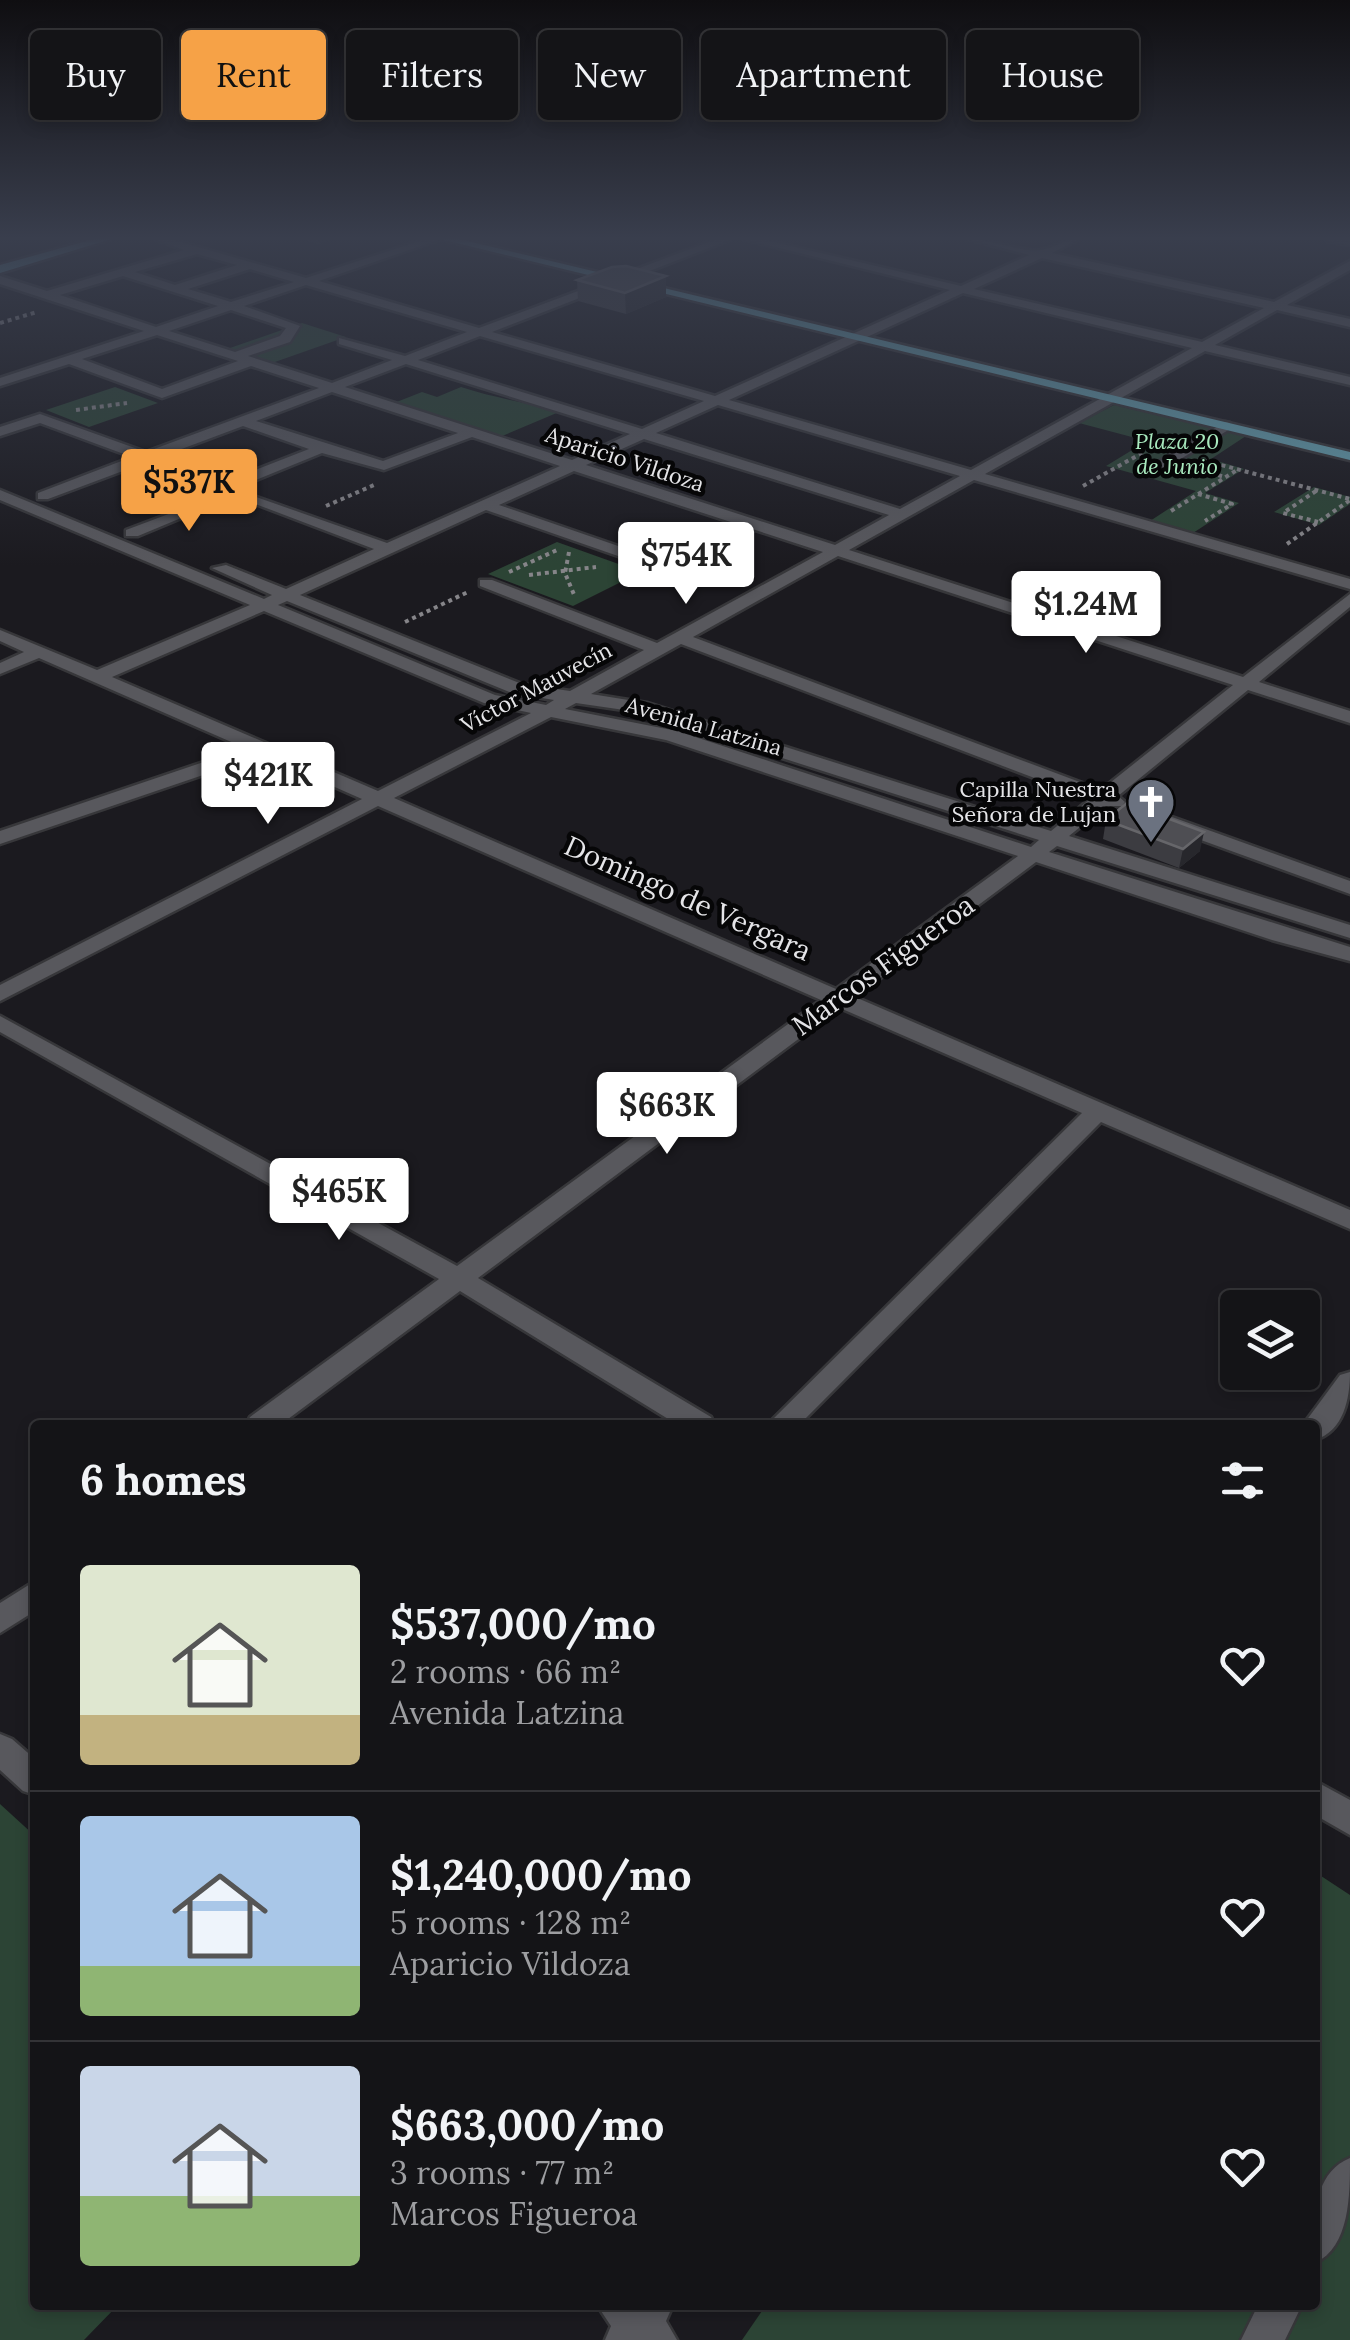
<!DOCTYPE html>
<html lang="en">
<head>
<meta charset="utf-8">
<style>
  :root { --surface:#141417; --page:#212124; --text:#f1f3f6; --muted:#9d9ea1; --line:#333336; --accent:#f6a247 }
  body { margin:0; font-family:Lora,serif; background:var(--page); color:var(--text); height:100vh; display:flex; flex-direction:column; font-size:38px; white-space:nowrap }
  * { box-sizing:border-box; margin:0 }
  p { font-size:32px; color:var(--muted) }
  .icon { flex:none; width:55px; height:55px; fill:none; stroke:currentColor; stroke-width:2; stroke-linecap:round; stroke-linejoin:round }
  .map { position:relative; flex:1; overflow:hidden }
  .sheet { position:absolute; left:30px; top:1420px; width:1290px; height:890px; display:flex; flex-direction:column; background:var(--surface); border-radius:10px; box-shadow:0 5px 15px #0003,0 0 0 2px var(--line) }
  .sheet>* { flex:none }
  .top-card { position:absolute; left:30px; top:30px; width:1290px; height:90px; display:flex; gap:20px }
  .buttons { position:absolute; left:1220px; top:1290px; display:grid; gap:20px }
  .buttons a { display:grid; place-items:center; width:100px; height:100px; border-radius:10px; background:var(--surface); box-shadow:0 5px 15px #0003,0 0 0 2px var(--line); font-size:50px }
  .price { position:absolute; translate:-50% -85px; padding:0 22px; border-radius:10px; background:#fff; color:#222; font-size:32px; line-height:65px; filter:drop-shadow(0 2px 5px #0008) }
  .price::after { content:''; position:absolute; left:50%; top:60px; width:30px; height:22px; margin-left:-15px; background:inherit; clip-path:polygon(0 0,100% 0,50% 100%) }
  .price.active { background:var(--accent); color:#111 }
  ul { padding:0; list-style:none }
  li { display:flex; align-items:center; gap:30px; height:250px; padding:0 50px }
  li+li { border-top:2px solid var(--line) }
  li span { display:grid; place-items:center; flex:none; width:280px; height:200px; border-radius:10px; color:#555 }
  li>.icon { margin-inline-start:auto }
  span .icon { width:120px; height:120px; fill:#fffc; stroke-width:1 }
  li b { font-size:42px }
  h2 { display:flex; justify-content:space-between; align-items:center; height:120px; padding:0 50px; font-size:42px }
  .pill { padding:0 35px; border-radius:10px; background:var(--surface); box-shadow:0 5px 15px #0003,0 0 0 2px var(--line); font-size:35px; line-height:90px }
  .pill.active { background:var(--accent); color:#111 }
  .map>svg:first-child { display:block }
  .green { fill:#2c4435 }
  .lines { fill:none; stroke-linecap:round; stroke-linejoin:round }
  .minor-casing { stroke:#37373a; stroke-width:5 }
  .major-casing { stroke:#37373a; stroke-width:5 }
  .path { stroke:#868589; stroke-width:4; stroke-dasharray:4 4; stroke-linecap:butt }
  .minor { fill:#58585d; fill-rule:evenodd }
  .major { fill:#649ead; fill-rule:evenodd }
  .wall { fill:#3c3c41 }
  .shaded-wall { fill:#27272c }
  .building { fill:#4e4e53; stroke:#66666a; stroke-width:2.5 }
  .labels { text-anchor:middle; dominant-baseline:central; stroke-width:9; stroke-linejoin:round; paint-order:stroke }
  .far-park-label { font-size:22px; font-style:italic; fill:#a9eabf; stroke:#060607 }
  .far-street-label { font-size:22px; fill:#e5e5e8; stroke:#060607 }
  .far-poi-label { font-size:22px; fill:#e5e5e8; stroke:#060607; text-anchor:end }
  .street-label { font-size:28px; fill:#e5e5e8; stroke:#060607 }
</style>
</head>
<body>
<div class="map">
<svg width="1350" height="2340" viewBox="0 0 1350 2340">
  <rect width="100%" height="100%" fill="#1b1a1f"/>
  <!-- green -->
  <path class="green" d="M302,323L346,337L272,363L227,349Z
    M115,387L158,403L89,427L46,410Z
    M461,387C494,398 526,402 559,412L500,437L394,403L422,392L437,397Z
    M1114,405L1246,436L1211,459L1244,469L1205,493L1239,503L1193,533L1150,521L1196,491L1106,466L1147,441L1079,423Z
    M1314,487L1350,497V504L1319,525L1274,512Z
    M557,542L641,572L573,606L488,574Z
    M0,1804L35,1836V2305H118L84,2340H0Z
    M1315,1872L1350,1895V2340H742L766,2305H1315Z"/>
  <g class="lines">
    <!-- minor casing -->
    <g class="minor-casing">
      <path id="minor" d="M154,239H170L306,278L426,239H441L319,281L479,328L717,239H732L492,332L715,396L950,290L743,239H761L961,286L1029,255L968,239C990,239 1022,253 1041,250C1055,248 1064,239 1079,239L1052,253L1274,302L1350,261V270L1287,305L1350,319V327L1277,310L1215,345L1350,377V385L1205,351L985,474L1350,579V589L974,480L849,550L1243,677L1350,594V607L1259,682L1350,711V723L1248,690L1118,796L1125,802L1122,806H1106L1069,836L1350,925V938L1057,846L1049,852L1350,947V961L1272,940L1036,862L855,997L1350,1210V1229L1101,1122L799,1425H767L1082,1113L840,1008L478,1278L711,1417L715,1425H678L460,1291L280,1425H246L250,1417L439,1279L0,1032V1016L457,1266L821,1000L378,806L0,1001V985L362,799L262,755L0,844V831L245,748L39,658L0,674V663L24,652L0,641V630L97,670L250,605L0,500V490L264,599L272,595L212,568L226,565L286,589L374,549L253,503L233,500L217,503L138,536H126V530L227,492L235,478L309,449L243,426L48,499H38V493L132,457L40,423L0,436V427L40,414L146,452L319,388L251,366L162,398L69,364L0,386V378L144,331L0,284V276L47,291L184,250ZM197,254L237,265L175,285L135,272ZM1042,258L1264,308L1202,342L974,289ZM250,269L294,282L231,302L188,289ZM123,276L218,306L156,327L60,295ZM306,285L467,332L405,356L339,338V344L392,360L332,383L248,356L290,342L300,326L244,306ZM963,293L1192,348L971,470L729,400ZM231,310L286,328L280,336L235,352L169,331ZM157,335L238,361L162,389L82,359ZM480,336L704,401L642,429L418,360ZM406,364L630,434L572,460L345,387ZM332,392L458,433L383,461L256,421ZM718,405L960,476L900,509L656,433ZM472,437L560,466L387,543L242,492L246,484L322,453L384,470ZM644,439L889,515L835,545L586,465ZM574,471L823,552L657,643L492,580H480V586L644,650L570,691L522,684L300,595L486,510L641,564H653V558L499,505ZM838,556L1233,685L1101,790L693,637ZM287,601L512,693L554,700L546,705L495,695L278,605ZM264,611L484,703L531,713L378,791L112,677ZM681,644L1090,799L1051,831L647,703L591,694ZM576,703L638,712L1039,840L1031,847L677,731L565,709ZM551,717L666,740L1018,856L836,989L394,798Z
        M1325,239H1350V245L1327,241Z
        M1225,422L1230,423V429L1164,469L1152,466Z
        M1172,817L1350,881V894L1165,827V819Z
        M1350,1372C1350,1398 1344,1431 1315,1440V1425H1303L1340,1375Z
        M35,1581V1611L0,1633V1603Z
        M0,1734L12,1739L35,1759V1795L23,1791L0,1770Z
        M1315,1781L1350,1800V1835L1315,1815Z
        M1350,2158C1350,2195 1350,2247 1315,2263C1315,2227 1309,2175 1350,2158Z
        M597,2305H673L666,2321L677,2340H605L611,2326Z
        M1258,2305H1302L1285,2340H1241Z"/>
    </g>
    <!-- major casing -->
    <g class="major-casing">
      <path id="major" d="M94,239H111L0,273V265Z
        M440,239H459L1350,452V460Z"/>
    </g>
    <!-- path -->
    <path class="path" d="M0,323L37,312
      M76,410L127,403
      M1206,461L1350,499
      M1195,469L1225,477
      M1083,486L1142,453
      M1316,491L1283,513L1318,522
      M1198,494L1232,504L1205,521
      M326,506L374,485
      M1171,511L1237,470
      M1287,544L1350,500
      M666,551L708,530
      M569,552L565,573L575,597
      M509,572L557,550
      M529,575L596,567
      M405,622L470,591"/>
    <!-- minor -->
    <use href="#minor" class="minor"/>
    <!-- major -->
    <use href="#major" class="major"/>
  </g>
  <!-- wall -->
  <path class="wall" d="M300,239H334L319,244Z
    M577,280L666,297L626,314L578,301Z
    M1106,820L1200,851L1179,868L1103,839Z"/>
  <!-- shaded-wall -->
  <path class="shaded-wall" d="M318,239H334L319,244Z
    M666,276V297L626,314L625,293Z
    M1204,832L1200,851L1179,868L1183,849Z"/>
  <!-- building -->
  <path class="building" d="M626,266L666,276L625,293L577,280L612,267Z
    M1127,803L1204,832L1183,849L1106,820Z"/>
  <!-- sky -->
  <linearGradient id="sky" x2="0" y2="1"><stop stop-color="#0f0e11"/><stop offset="0.42" stop-color="#393e4d"/><stop offset="1" stop-color="#393e4d" stop-opacity="0"/></linearGradient>
  <rect width="1350" height="566" fill="url(#sky)"/>
  <!-- icons -->
  <defs>
    <g id="church-pin" transform="scale(2.5)"><path d="M0 17L-7.5 6A9.5 9.5 0 1 1 7.5 6Z" fill="#6b7280" stroke="#060607"/><path d="M-1.2-6h2.4v3.5h3.3v2.4h-3.3V6h-2.4V-.1h-3.3v-2.4h3.3Z" fill="#fff"/></g>
  </defs>
  <g fill-rule="evenodd">
    <use href="#church-pin" x="1151" y="802"/>
  </g>
  <g class="labels">
    <!-- far-park labels -->
    <g class="far-park-label">
      <text x="1177" y="441">Plaza 20<tspan x="1177" dy="25">de Junio</tspan></text>
    </g>
    <!-- far-street labels -->
    <g class="far-street-label">
      <text transform="translate(625 459) rotate(18)">Aparicio Vildoza</text>
      <text transform="translate(536 687) rotate(-28)">Víctor Mauvecín</text>
      <text transform="translate(704 726) rotate(16)">Avenida Latzina</text>
    </g>
    <!-- far-poi labels -->
    <g class="far-poi-label">
      <text x="1116" y="789">Capilla Nuestra<tspan x="1116" dy="25">Señora de Lujan</tspan></text>
    </g>
    <!-- street labels -->
    <g class="street-label">
      <text transform="translate(688 898) rotate(24)">Domingo de Vergara</text>
      <text transform="translate(883 965) rotate(-36)">Marcos Figueroa</text>
    </g>
  </g>
</svg>
<div class="buttons">
<a><svg class="icon" aria-label="layers" viewBox="0 0 24 24"><path d="M12 4l9 5-9 5-9-5zM3 14l9 5 9-5"/></svg></a>
</div>
<b class="price active" style="left:189px;top:534px">$537K</b>
<b class="price" style="left:686px;top:607px">$754K</b>
<b class="price" style="left:1086px;top:656px">$1.24M</b>
<b class="price" style="left:268px;top:827px">$421K</b>
<b class="price" style="left:667px;top:1157px">$663K</b>
<b class="price" style="left:339px;top:1243px">$465K</b>
<div class="top-card">
<a class="pill">Buy</a>
<a class="pill active">Rent</a>
<a class="pill">Filters</a>
<a class="pill">New</a>
<a class="pill">Apartment</a>
<a class="pill">House</a>
</div>
<section class="sheet">
<h2>6 homes<svg class="icon" aria-label="filters" viewBox="0 0 24 24"><path d="M4 7h16M4 17h16"/><circle cx="9" cy="7" r="2"/><circle cx="15" cy="17" r="2"/></svg></h2>
<ul>
<li><span style="background:linear-gradient(#dfe7d0 75%,#c2b280 0)"><svg class="icon" aria-label="home" viewBox="0 0 24 24"><path d="M3 11l9-7 9 7M6 9v11h12V9"/></svg></span><div><b>$537,000/mo</b><p>2 rooms · 66 m²</p><p>Avenida Latzina</p></div><svg class="icon" aria-label="heart" viewBox="0 0 24 24"><path d="M12 20l-8-8c-3-5 5-10 8-4 3-6 11-1 8 4z"/></svg></li>
<li><span style="background:linear-gradient(#a9c7e8 75%,#8fb573 0)"><svg class="icon" aria-label="home" viewBox="0 0 24 24"><path d="M3 11l9-7 9 7M6 9v11h12V9"/></svg></span><div><b>$1,240,000/mo</b><p>5 rooms · 128 m²</p><p>Aparicio Vildoza</p></div><svg class="icon" aria-label="heart" viewBox="0 0 24 24"><path d="M12 20l-8-8c-3-5 5-10 8-4 3-6 11-1 8 4z"/></svg></li>
<li><span style="background:linear-gradient(#c9d6e8 65%,#8fb573 0)"><svg class="icon" aria-label="home" viewBox="0 0 24 24"><path d="M3 11l9-7 9 7M6 9v11h12V9"/></svg></span><div><b>$663,000/mo</b><p>3 rooms · 77 m²</p><p>Marcos Figueroa</p></div><svg class="icon" aria-label="heart" viewBox="0 0 24 24"><path d="M12 20l-8-8c-3-5 5-10 8-4 3-6 11-1 8 4z"/></svg></li>
</ul>
</section>
</div>
</body>
</html>
